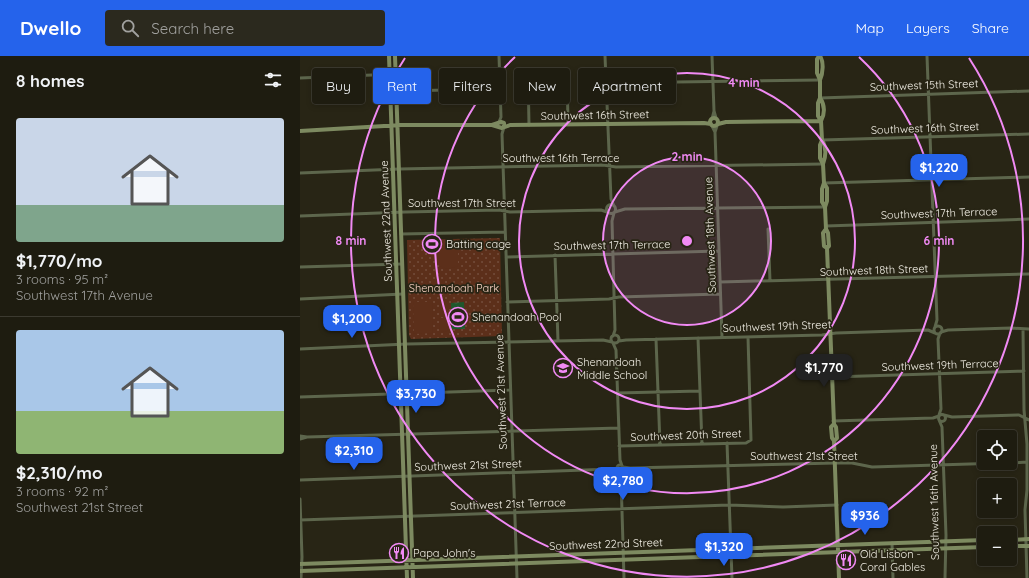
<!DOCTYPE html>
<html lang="en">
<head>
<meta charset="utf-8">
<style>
  :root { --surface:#1e1c10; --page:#2b291e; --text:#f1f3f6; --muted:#a1a19f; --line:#3c3a30; --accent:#2563eb }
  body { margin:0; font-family:Quicksand,sans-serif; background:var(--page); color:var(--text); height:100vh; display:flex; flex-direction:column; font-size:15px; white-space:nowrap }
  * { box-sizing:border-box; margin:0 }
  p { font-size:13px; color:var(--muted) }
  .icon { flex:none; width:22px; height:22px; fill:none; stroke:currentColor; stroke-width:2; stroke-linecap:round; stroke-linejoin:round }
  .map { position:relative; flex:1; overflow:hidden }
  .drawer { display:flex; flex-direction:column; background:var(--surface); width:300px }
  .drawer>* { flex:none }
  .banner { position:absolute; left:12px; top:12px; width:380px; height:36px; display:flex; gap:8px }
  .tools { position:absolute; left:677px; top:374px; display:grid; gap:8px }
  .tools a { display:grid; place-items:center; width:40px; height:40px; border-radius:4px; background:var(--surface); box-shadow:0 2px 6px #0003,0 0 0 1px var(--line); font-size:20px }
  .price { position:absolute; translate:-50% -34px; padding:0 9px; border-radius:8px; background:var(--accent); color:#fff; font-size:13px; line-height:26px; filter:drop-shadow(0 1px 2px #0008) }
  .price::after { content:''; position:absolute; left:50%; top:24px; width:12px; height:9px; margin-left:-6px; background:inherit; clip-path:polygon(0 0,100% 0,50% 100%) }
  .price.current { background:#222; color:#fff }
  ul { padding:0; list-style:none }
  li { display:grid; align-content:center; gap:8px; height:212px; padding:0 16px }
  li+li { border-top:1px solid var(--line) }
  li span { display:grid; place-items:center; height:124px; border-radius:4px; color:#555 }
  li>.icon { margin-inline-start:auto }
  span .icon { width:72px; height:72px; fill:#fffc; stroke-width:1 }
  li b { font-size:17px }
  h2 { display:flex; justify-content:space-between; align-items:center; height:48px; padding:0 16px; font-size:17px }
  .chip { padding:0 14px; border-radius:4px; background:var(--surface); box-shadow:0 2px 6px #0003,0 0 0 1px var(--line); font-size:14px; line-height:36px }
  .chip.current { background:var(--accent); color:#fff }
  header { display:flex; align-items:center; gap:24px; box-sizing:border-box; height:56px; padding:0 20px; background:var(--accent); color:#fff }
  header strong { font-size:19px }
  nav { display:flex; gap:22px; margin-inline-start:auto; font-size:14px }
  .search { width:280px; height:36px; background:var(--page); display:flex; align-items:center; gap:10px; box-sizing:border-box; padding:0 14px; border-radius:4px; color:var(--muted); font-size:15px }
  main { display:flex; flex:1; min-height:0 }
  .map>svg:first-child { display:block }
  .grass { fill:url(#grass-dots) }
  .pitch { fill:#5c2f1a }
  .water { fill:url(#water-waves) }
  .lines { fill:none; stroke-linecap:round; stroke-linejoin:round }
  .street { stroke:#5d664c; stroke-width:3 }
  .secondary { stroke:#7d8a60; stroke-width:4 }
  .ring { fill:none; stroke:#f18af4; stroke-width:2 }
  .labels { text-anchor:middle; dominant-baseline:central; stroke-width:3.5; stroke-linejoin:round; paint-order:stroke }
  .street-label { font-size:11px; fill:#f0ede3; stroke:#282515 }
  .poi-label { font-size:11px; fill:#f0ede3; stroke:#282515; text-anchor:start }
  .park-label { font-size:11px; fill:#f9d3c3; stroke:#282515 }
  .centre { fill:#f18af4; stroke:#282515; stroke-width:2 }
  .ring-label { font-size:12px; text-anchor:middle; font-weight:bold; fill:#f18af4; stroke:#282515; stroke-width:3.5; stroke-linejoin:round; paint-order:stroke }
</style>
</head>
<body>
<header>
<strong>Dwello</strong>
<div class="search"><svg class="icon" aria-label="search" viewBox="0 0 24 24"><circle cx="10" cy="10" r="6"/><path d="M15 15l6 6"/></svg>Search here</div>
<nav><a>Map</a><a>Layers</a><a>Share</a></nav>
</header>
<main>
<section class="drawer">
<h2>8 homes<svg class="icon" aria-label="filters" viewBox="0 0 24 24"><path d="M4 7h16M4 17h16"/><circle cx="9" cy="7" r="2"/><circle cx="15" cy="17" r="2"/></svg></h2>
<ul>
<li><span style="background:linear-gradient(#c9d6e8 70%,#7fa58c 0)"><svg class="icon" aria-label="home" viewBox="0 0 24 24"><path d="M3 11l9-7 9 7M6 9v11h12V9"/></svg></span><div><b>$1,770/mo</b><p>3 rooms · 95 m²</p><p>Southwest 17th Avenue</p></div></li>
<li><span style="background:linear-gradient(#a9c7e8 65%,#8fb573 0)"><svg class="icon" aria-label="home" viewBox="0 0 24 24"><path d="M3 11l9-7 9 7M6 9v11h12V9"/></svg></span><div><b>$2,310/mo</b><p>3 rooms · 92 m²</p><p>Southwest 21st Street</p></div></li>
</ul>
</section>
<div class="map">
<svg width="729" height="522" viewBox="0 0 729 522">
  <defs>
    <pattern id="grass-dots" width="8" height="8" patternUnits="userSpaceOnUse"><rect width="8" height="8" fill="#5c2f1a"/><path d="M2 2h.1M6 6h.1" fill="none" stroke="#744d3b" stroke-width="1.8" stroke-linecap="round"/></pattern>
    <pattern id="water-waves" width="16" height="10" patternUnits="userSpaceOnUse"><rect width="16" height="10" fill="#1f572d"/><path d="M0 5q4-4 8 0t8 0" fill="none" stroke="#406f4b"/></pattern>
  </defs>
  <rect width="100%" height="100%" fill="#282515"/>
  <!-- grass -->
  <path class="grass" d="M200,182L202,280L111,283L109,279L107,184Z"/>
  <!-- pitch -->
  <path class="pitch" d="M127,187H137V189H155L158,191V210C154,211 150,213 145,212C133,210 134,198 137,189H127Z
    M147,243V257H139V244Z
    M113,246H132L133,277L114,278Z
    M139,262H147L148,275L140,276Z"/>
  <!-- water -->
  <path class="water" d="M164,246L165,273H152L151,247Z"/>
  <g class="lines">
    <!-- street -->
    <path class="street" d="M199,0L201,61L199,66
      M305,0L311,143L314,150
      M627,0L637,264L635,271
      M267,16L268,68
      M228,17L229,69
      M0,22L96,18
      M306,27L520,24
      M97,35L200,33
      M520,42L729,35
      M414,55L416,62
      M412,63L414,55L412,0
      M412,70L415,76
      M417,70L415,76L422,281
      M204,71L202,78C206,226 211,374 217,522
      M522,84L729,78
      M0,117L99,113L303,109L316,111L523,108
      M524,127L729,121
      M306.5 153a4.5 4.5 0 1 1 9 0a4.5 4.5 0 1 1-9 0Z
      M315,156L325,153L525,151
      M0,160L105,156L199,154L210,156L301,154L307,156
      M526,170L729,163
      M468,173L470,225
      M101,178L205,176
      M255,199L258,285
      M206,201L419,195
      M0,211L102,208
      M420,226L729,218
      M0,243L103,238
      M207,246L309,243L319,241L420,238
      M634 274a4 4 0 1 1 8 0a4 4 0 1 1-8 0Z
      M723,273L724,354L727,388V434L725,454L727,522
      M641,276L648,274L711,272L729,273
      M311 283a4 4 0 1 1 8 0a4 4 0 1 1-8 0Z
      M313,280L315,274L312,165L314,157
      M398,282L402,388
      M356,283L360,389
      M319,285L326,284L522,279L536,277L628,274L635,277
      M313,287L316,294L320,404L322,410
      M0,293L107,288L303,284L312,286
      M532,321L724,315
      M317,337L400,335
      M0,341L210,334
      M638.5 362a3.5 3.5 0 1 1 7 0a3.5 3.5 0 1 1-7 0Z
      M639,359L641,353L638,283L640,277
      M644,359L652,361L719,359L729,364
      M639,364L642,371L646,479L645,522
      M533,365L633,362L639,360
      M0,380L7,381
      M0,383L7,381L319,372
      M427,387L432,522
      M319,390L446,387L451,384L448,281
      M710,407L727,406
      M317 412a3 3 0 1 1 6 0a3 3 0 1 1-6 0Z
      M323,411L330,412L535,407H552L572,411L702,407
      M319,415L321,422L324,522
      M0,424L313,413L318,414
      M0,443L2,501L1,522
      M0,464L429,449L483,451L537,449
      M592,487L593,522"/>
    <!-- secondary -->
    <path class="secondary" d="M89,0L107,522
      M95,0L113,522
      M519,0L517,3V17L520,24V42L518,47V60L521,65L522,84L520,89V102L523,108L524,127L522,133V146L525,151
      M520,0C524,6 523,17 520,24
      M520,42C525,49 525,58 521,65
      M410 66a4 4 0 1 1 8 0a4 4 0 1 1-8 0Z
      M418,68L426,66L521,65
      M192,69L202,72L210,69L404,67L411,68
      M0,75L101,69H192L201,66L204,67V71
      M522,84C527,92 526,100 523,108
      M524,127L527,132V145L525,151L526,173L528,177L529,190L527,192L534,368L536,371L537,382L534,385
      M526,173L523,177L524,190L527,192
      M534,368L531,371L532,382L534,385L539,522
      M710,484L729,483
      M710,490H729
      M0,508L684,484
      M0,515L684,491"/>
  </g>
  <!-- distance rings -->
  <circle cx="387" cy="185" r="84" fill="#f18af4" fill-opacity=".12"/>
  <g class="ring">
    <circle cx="387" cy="185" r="84"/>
    <circle cx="387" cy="185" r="168"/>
    <path d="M559 1A252 252 0 1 1 215 1"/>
    <path d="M669 2A336 336 0 1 1 105 2"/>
  </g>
  <!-- icons -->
  <defs>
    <g id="stadium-ring" transform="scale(1)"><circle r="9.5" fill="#282515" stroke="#f18af4" stroke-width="1.5"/><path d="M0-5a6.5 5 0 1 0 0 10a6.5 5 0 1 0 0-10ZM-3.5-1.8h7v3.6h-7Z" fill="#f18af4"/></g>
    <g id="school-ring" transform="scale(1)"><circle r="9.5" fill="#282515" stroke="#f18af4" stroke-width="1.5"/><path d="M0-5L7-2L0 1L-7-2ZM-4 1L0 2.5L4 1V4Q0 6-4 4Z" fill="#f18af4"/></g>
    <g id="restaurant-ring" transform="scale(1)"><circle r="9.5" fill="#282515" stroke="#f18af4" stroke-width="1.5"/><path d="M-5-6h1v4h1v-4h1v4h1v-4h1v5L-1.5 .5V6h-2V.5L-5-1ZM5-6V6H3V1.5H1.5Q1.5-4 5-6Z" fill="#f18af4"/></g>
  </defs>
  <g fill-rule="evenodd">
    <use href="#stadium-ring" x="132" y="188"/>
    <use href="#stadium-ring" x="158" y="261"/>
    <use href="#school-ring" x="263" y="312"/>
    <use href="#restaurant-ring" x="99" y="497"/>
    <use href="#restaurant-ring" x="546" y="504"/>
  </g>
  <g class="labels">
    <!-- street labels -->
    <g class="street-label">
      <text transform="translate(624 29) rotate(-2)">Southwest 15th Street</text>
      <text transform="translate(295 59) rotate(-1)">Southwest 16th Street</text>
      <text transform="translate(625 72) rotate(-2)">Southwest 16th Street</text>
      <text x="261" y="102">Southwest 16th Terrace</text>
      <text x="162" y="147">Southwest 17th Street</text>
      <text transform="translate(639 157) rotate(-2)">Southwest 17th Terrace</text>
      <text transform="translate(86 165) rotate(-92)">Southwest 22nd Avenue</text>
      <text transform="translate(410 179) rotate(-92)">Southwest 18th Avenue</text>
      <text transform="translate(312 189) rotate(-1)">Southwest 17th Terrace</text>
      <text transform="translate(574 214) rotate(-2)">Southwest 18th Street</text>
      <text transform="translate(477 270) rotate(-2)">Southwest 19th Street</text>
      <text transform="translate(640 309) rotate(-2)">Southwest 19th Terrace</text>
      <text transform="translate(201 336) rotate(-92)">Southwest 21st Avenue</text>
      <text transform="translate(386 379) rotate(-2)">Southwest 20th Street</text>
      <text x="504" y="400">Southwest 21st Street</text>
      <text transform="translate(168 409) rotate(-2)">Southwest 21st Street</text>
      <text transform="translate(634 446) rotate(-91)">Southwest 16th Avenue</text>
      <text transform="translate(208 448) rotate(-2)">Southwest 21st Terrace</text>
      <text transform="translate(306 488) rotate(-2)">Southwest 22nd Street</text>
    </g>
    <!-- poi labels -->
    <g class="poi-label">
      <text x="146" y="188">Batting cage</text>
      <text x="172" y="261">Shenandoah Pool</text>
      <text x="277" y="306">Shenandoah<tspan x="277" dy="13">Middle School</tspan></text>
      <text x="113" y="497">Papa John's</text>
      <text x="560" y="498">Old Lisbon -<tspan x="560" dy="13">Coral Gables</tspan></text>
    </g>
    <!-- park labels -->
    <g class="park-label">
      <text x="154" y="232">Shenandoah Park</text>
    </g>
  </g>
  <circle cx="387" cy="185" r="6" class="centre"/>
  <g class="ring-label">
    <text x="444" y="31">4 min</text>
    <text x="387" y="105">2 min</text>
    <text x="639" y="189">6 min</text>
    <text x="51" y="189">8 min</text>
  </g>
</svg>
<div class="tools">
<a><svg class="icon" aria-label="locate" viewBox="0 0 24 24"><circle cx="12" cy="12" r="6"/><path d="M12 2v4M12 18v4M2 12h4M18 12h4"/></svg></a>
<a>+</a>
<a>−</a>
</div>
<b class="price" style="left:639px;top:132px">$1,220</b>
<b class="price" style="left:52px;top:283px">$1,200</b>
<b class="price current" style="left:524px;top:332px">$1,770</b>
<b class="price" style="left:116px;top:358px">$3,730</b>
<b class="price" style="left:54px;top:415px">$2,310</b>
<b class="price" style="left:323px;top:445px">$2,780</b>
<b class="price" style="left:565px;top:480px">$936</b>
<b class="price" style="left:424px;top:511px">$1,320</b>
<div class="banner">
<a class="chip">Buy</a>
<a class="chip current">Rent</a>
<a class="chip">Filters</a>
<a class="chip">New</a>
<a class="chip">Apartment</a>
</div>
</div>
</main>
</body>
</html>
